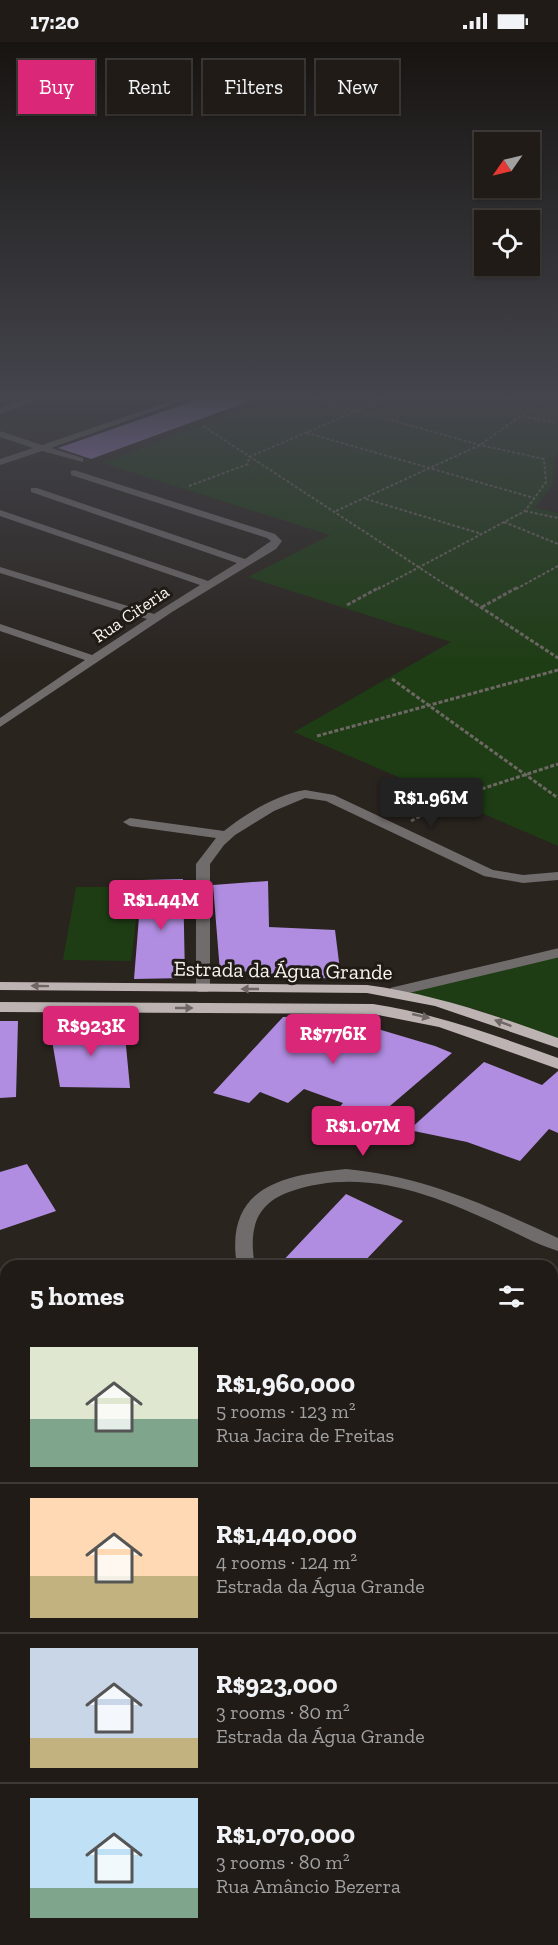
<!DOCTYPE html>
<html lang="en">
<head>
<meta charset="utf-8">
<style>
  :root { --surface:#201b17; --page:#2d2824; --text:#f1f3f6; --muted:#a2a1a1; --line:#3d3936; --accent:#db2777 }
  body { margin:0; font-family:"Zilla Slab",serif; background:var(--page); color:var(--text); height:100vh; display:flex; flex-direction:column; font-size:22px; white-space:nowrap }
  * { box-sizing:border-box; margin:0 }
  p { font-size:20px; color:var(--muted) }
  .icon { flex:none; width:33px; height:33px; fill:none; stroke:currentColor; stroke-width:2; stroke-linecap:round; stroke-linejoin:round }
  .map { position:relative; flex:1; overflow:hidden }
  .panel { position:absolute; left:0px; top:1218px; width:558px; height:686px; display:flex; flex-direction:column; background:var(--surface); border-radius:18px 18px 0 0; box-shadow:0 2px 4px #0004,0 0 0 2px var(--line) }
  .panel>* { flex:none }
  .top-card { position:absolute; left:18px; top:18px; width:522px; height:54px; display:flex; gap:12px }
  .needle { width:39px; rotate:236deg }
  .buttons { position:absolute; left:474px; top:90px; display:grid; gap:12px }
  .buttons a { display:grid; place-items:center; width:66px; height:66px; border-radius:0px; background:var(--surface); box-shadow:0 2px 4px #0004,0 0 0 2px var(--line); font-size:30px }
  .price { position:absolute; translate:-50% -51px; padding:0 14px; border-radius:6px; background:var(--accent); color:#fff; font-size:20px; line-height:39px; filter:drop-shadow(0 2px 3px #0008) }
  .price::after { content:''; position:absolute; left:50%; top:36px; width:18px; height:14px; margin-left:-9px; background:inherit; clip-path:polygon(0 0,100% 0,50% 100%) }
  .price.selected { background:#222; color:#fff }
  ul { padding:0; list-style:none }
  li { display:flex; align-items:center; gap:18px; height:150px; padding:0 30px }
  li+li { border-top:2px solid var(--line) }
  li span { display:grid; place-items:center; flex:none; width:168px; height:120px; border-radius:0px; color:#555 }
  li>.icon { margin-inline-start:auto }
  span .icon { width:72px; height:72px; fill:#fffc; stroke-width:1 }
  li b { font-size:26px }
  h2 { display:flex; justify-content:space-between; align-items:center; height:72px; padding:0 30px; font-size:26px }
  .pill { padding:0 21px; border-radius:0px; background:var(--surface); box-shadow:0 2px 4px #0004,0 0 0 2px var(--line); font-size:21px; line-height:54px }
  .pill.selected { background:var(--accent); color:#fff }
  .status { display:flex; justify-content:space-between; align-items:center; height:42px; padding:0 30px; background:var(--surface); direction:ltr }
  .status svg { height:16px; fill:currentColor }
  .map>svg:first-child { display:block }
  .green { fill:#1e3d14 }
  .building { fill:#b08de0 }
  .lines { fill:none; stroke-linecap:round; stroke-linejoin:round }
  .path-far1 { stroke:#6d6863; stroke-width:2; stroke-dasharray:3 2; stroke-linecap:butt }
  .path { stroke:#6d6863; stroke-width:3; stroke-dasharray:4 2; stroke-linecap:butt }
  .service { stroke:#716c6c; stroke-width:9 }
  .minor { fill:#716c6c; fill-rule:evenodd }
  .primary { fill:#bdb3b3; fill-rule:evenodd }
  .oneway { fill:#6e6764 }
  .labels { text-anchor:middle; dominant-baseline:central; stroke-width:6; stroke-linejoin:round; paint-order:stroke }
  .far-street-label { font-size:18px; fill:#f7f3ef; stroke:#201b15 }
  .street-label { font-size:21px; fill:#f7f3ef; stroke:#201b15 }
</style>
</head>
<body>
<div class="status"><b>17:20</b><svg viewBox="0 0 49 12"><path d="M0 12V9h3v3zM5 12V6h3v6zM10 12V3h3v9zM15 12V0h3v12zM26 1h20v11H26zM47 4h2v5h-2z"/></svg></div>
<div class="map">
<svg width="558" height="1903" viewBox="0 0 558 1903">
  <rect width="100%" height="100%" fill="#2a241f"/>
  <!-- green -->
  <path class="green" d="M271,358H558V409L554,420L553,442L535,466L558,471V804L294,690L451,600L248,535L330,493L102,421Z
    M76,845H140L131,919L63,918Z
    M558,914V997L475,967L401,949Z"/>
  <!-- building -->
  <path class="building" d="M196,358H247V360L91,417L58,406Z
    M183,837L185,936L134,937L142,838Z
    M268,839L269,885L335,888L341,936L261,937L263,929L220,930L213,843Z
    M334,974L435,1004L452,1011L370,1081L332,1074L343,1061L304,1047L288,1061L260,1050L249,1061L213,1051L283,975Z
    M0,979H18L16,1055L0,1056Z
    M124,983L130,1046L60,1045L50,987Z
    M484,1020L542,1043L558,1029V1091L549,1087L520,1119L467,1100L409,1088Z
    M27,1122L56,1169L0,1188V1130Z
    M346,1152L403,1179L360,1224H278Z"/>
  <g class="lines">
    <!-- path-far1 -->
    <path class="path-far1" d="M319,358L480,403L544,417L546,440L525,469L378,547
      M523,374L556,381
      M203,384L452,547
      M307,391L534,456
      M189,444L248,422L249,415L382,358
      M366,457L482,492
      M336,469L480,403L543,358
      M525,469L558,476
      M504,480L558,502
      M516,547L558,524"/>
    <!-- path -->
    <path class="path" d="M450,545L558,616
      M347,563L380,545
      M482,565L518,545
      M392,637L558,756
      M317,694L558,628
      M411,779L457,755L558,722"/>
    <!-- service -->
    <path class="service" d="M393,950L558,911"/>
    <!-- minor -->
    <path class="minor" d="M25,358H37L0,372V366Z
      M174,358H185L51,406L83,416V420L42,409L0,423V417L33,406L0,395V389L42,403Z
      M74,428L275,492L282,499L276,507L172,570L0,685V676L85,618L0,589V582L92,613L147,577L0,531V525L154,572L200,543L0,474V468L208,539L237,521L31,450V446H37L245,517L271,499L267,496L71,433V429Z
      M305,748L334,753L493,828L523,833L558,830V838L523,841L484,834L326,759L305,756L274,769L235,793L224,803L210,822V947L208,950H198L196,947V822L216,796L130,784L123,780L130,776L224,789C247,771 276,753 305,748Z
      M346,1127C424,1134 488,1164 558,1196V1209C538,1203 518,1192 499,1183C432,1152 362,1124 289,1150C253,1163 249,1191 255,1224H237C224,1145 282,1133 346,1127Z
      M552,1395L558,1397V1414L552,1412Z
      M0,1573L6,1574V1594L0,1593Z
      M552,1593H558V1613H552Z
      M0,1852L6,1853V1877L0,1876Z
      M552,1883H558V1903H542L540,1898H552Z"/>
    <!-- primary -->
    <path class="primary" d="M0,940L367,943C433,952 495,973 558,996V1006L435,964L367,951L0,948Z
      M0,960L373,962C437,972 497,994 558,1016V1027L439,985L373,972L0,970Z"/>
  </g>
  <!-- one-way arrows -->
  <defs><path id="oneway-solid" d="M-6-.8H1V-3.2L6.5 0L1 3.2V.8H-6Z" transform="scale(1.5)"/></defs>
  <g class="oneway">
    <use href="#oneway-solid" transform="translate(40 944) rotate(-179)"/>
    <use href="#oneway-solid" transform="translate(250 947) rotate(-180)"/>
    <use href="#oneway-solid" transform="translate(184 966)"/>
    <use href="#oneway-solid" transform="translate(421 974) rotate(13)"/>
    <use href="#oneway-solid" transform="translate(503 981) rotate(-160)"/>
  </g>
  <!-- sky -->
  <linearGradient id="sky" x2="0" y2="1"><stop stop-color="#171411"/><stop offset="0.57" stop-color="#44454d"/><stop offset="1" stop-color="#44454d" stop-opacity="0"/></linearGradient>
  <rect width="558" height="624" fill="url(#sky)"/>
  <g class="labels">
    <!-- far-street labels -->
    <g class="far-street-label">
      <text transform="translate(131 572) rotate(-34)">Rua Citeria</text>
    </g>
    <!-- street labels -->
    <g class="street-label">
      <text transform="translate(283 928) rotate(1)">Estrada da Água Grande</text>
    </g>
  </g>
</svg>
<div class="buttons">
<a><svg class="needle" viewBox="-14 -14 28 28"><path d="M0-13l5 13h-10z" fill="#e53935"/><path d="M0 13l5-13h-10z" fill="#a2a1a1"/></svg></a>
<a><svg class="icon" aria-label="locate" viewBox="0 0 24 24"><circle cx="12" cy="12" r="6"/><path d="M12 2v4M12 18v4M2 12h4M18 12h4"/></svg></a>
</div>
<b class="price selected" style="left:431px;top:787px">R$1.96M</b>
<b class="price" style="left:161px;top:889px">R$1.44M</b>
<b class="price" style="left:91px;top:1015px">R$923K</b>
<b class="price" style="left:333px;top:1023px">R$776K</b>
<b class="price" style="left:363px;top:1115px">R$1.07M</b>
<div class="top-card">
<a class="pill selected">Buy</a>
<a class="pill">Rent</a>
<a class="pill">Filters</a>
<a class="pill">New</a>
</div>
<section class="panel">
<h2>5 homes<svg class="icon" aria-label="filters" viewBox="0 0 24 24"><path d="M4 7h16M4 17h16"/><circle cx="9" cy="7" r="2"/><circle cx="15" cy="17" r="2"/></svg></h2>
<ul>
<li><span style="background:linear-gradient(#dfe7d0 60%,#7fa58c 0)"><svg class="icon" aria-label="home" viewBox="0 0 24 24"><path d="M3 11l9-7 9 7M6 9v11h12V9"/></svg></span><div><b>R$1,960,000</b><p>5 rooms · 123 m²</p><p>Rua Jacira de Freitas</p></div></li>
<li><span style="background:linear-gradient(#ffd9b3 65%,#c2b280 0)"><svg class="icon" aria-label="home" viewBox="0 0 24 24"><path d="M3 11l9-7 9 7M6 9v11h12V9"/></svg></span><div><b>R$1,440,000</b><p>4 rooms · 124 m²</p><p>Estrada da Água Grande</p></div></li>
<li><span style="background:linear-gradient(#c9d6e8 75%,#c2b280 0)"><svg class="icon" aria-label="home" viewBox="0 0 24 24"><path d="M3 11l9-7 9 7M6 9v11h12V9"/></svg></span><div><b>R$923,000</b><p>3 rooms · 80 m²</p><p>Estrada da Água Grande</p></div></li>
<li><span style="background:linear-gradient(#bfe0f5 75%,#7fa58c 0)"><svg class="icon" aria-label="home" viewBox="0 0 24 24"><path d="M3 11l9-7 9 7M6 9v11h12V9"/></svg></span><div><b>R$1,070,000</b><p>3 rooms · 80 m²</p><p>Rua Amâncio Bezerra</p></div></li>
</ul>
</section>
</div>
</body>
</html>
